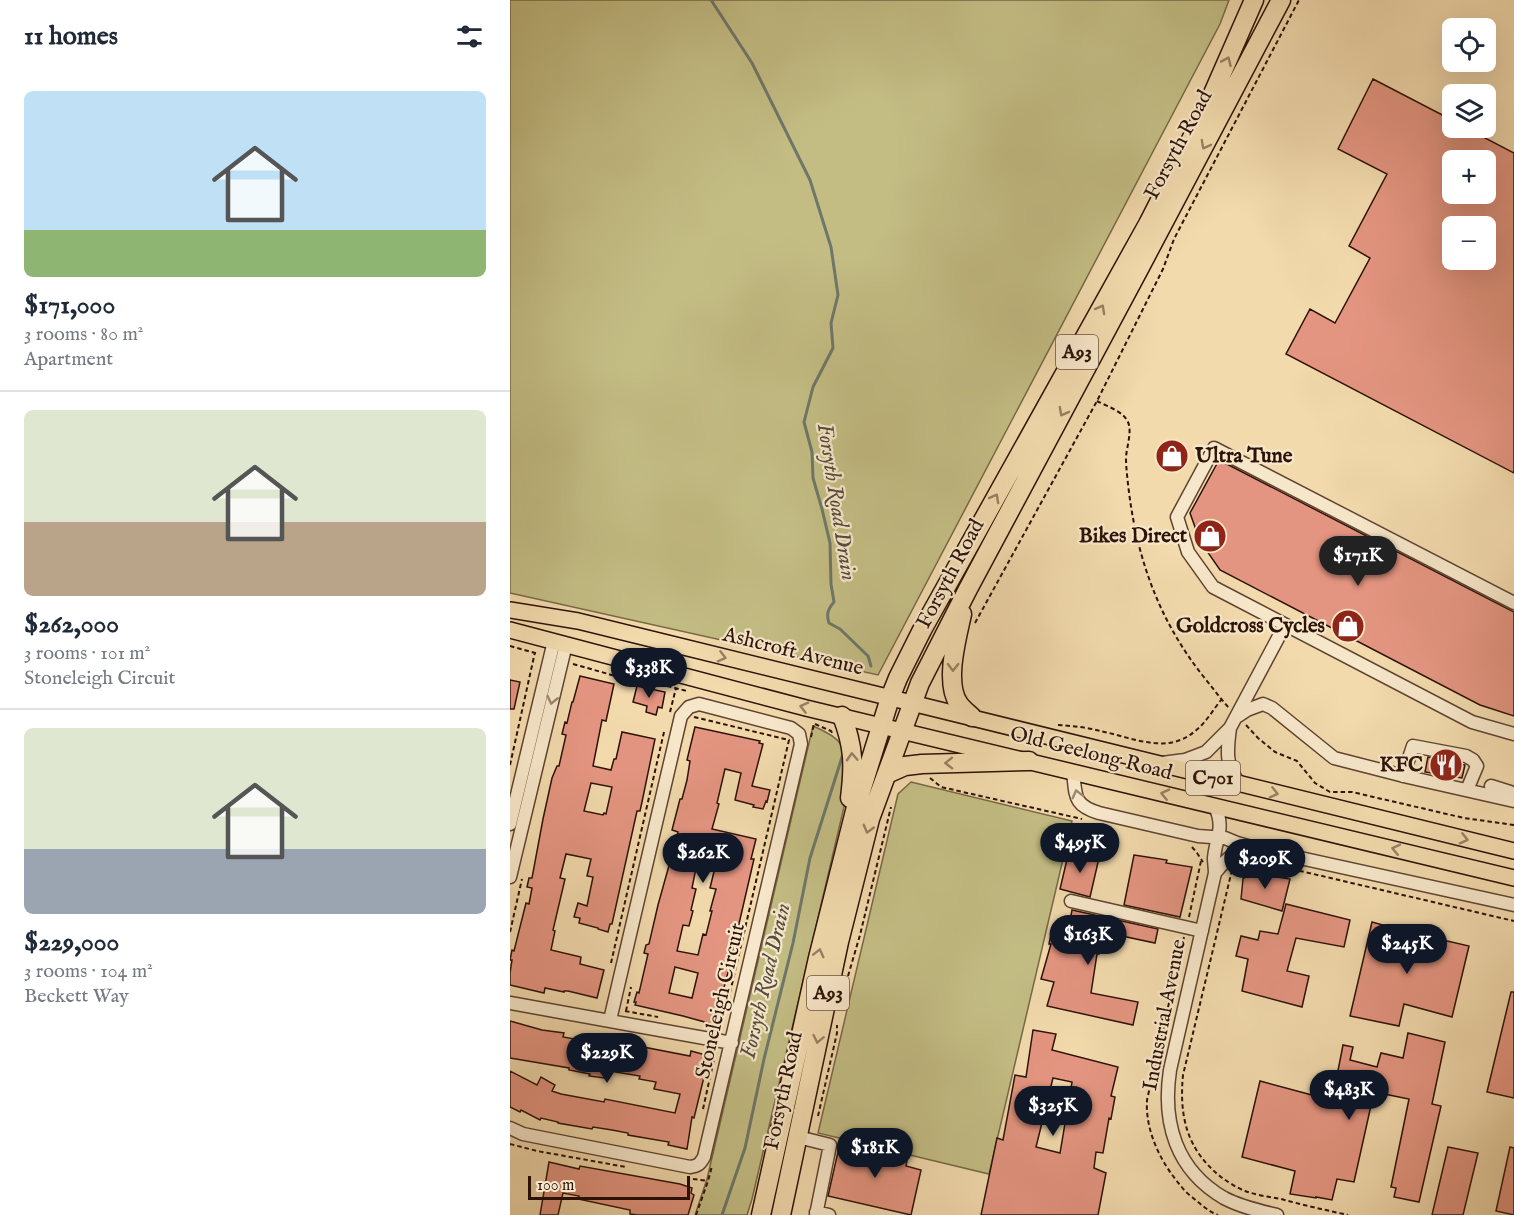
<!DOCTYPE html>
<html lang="en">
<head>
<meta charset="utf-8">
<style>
  :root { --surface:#fff; --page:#f6f6f7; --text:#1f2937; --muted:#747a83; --line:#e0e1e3; --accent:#111827 }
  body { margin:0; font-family:"IM FELL English",serif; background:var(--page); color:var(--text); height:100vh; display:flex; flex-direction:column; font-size:22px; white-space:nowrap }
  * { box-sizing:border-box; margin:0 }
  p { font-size:20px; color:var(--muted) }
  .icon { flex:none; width:33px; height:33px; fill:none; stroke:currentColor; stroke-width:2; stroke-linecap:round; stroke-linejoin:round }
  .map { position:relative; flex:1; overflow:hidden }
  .panel { display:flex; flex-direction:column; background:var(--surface); width:510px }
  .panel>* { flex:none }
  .fabs { position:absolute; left:932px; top:18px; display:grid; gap:12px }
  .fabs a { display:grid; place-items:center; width:54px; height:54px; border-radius:9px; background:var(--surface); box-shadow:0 6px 24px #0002; font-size:30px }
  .scale { position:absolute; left:18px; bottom:15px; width:162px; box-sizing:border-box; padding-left:6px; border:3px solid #2d1207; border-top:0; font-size:16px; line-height:21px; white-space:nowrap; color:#2d1207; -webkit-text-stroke:4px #f7e7ca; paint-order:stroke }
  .price { position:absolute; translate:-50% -51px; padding:0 14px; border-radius:21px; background:var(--accent); color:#fff; font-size:20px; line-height:39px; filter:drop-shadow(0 2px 3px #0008) }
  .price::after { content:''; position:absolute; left:50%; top:36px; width:18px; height:14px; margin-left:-9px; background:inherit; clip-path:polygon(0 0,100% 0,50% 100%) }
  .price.current { background:#222; color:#fff }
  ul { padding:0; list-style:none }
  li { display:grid; align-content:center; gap:12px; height:318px; padding:0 24px }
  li+li { border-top:2px solid var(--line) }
  li span { display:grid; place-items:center; height:186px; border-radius:9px; color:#555 }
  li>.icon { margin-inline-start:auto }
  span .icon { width:108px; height:108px; fill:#fffc; stroke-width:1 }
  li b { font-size:26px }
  h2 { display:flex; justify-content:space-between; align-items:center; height:72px; padding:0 24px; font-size:26px }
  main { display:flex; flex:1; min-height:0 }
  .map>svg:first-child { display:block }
  .green { fill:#c3bd84; stroke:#786846; stroke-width:1.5 }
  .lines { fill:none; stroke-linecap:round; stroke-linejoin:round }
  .stream { stroke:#6f7769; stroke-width:3 }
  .building { fill:#e49581; stroke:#2d1207; stroke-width:1.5; fill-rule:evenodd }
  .minor-casing { stroke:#5e4430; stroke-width:15 }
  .major-casing { stroke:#2d1207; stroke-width:18 }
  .highway-casing { stroke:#2d1207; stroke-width:21 }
  .path { stroke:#2d1207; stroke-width:2; stroke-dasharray:4.5 3; stroke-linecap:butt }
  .minor { stroke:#f7e7ca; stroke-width:12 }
  .major { stroke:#f2daad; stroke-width:15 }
  .highway { stroke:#f2daad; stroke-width:18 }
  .oneway { stroke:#998062 }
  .oneway2 { stroke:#9c8772 }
  .labels { text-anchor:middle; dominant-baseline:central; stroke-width:4.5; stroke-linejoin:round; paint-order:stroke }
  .shield { fill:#f7e7ca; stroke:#6a5242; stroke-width:1.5 }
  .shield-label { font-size:20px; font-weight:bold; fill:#2d1207 }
  .street-label { font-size:21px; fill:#2d1207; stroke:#f7e7ca }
  .poi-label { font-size:21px; font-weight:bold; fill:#2d1207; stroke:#f7e7ca; text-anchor:end }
  .water-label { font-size:22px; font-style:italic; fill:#544d40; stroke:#f7e7ca }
</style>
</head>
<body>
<main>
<section class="panel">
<h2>11 homes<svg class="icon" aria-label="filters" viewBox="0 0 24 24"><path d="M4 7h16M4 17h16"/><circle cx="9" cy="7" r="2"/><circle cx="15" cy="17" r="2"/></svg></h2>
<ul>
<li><span style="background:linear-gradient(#bfe0f5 75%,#8fb573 0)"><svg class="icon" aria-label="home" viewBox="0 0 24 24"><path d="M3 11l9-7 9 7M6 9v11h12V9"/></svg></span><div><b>$171,000</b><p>3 rooms · 80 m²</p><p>Apartment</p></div></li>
<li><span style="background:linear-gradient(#dfe7d0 60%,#b9a48a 0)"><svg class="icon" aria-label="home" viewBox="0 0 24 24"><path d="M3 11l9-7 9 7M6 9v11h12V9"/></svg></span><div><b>$262,000</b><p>3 rooms · 101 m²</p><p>Stoneleigh Circuit</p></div></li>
<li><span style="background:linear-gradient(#dfe7d0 65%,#9aa5b1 0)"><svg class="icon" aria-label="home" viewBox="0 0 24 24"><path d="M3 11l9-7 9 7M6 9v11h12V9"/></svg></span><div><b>$229,000</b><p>3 rooms · 104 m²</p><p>Beckett Way</p></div></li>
</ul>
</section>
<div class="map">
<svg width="1004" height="1215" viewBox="0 0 1004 1215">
  <rect width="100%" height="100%" fill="#f2daad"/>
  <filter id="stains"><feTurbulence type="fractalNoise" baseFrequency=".00333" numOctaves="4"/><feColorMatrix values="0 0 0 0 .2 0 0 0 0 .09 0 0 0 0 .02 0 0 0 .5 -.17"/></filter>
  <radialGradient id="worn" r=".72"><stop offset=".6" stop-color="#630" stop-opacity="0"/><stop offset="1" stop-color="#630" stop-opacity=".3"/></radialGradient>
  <!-- green -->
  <path class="green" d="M0,0H719L710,24L368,675L0,593Z
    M303,726C334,739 335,746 341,777L242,1199L237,1215H185L197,1179Z
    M401,782L562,821L479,1174L308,1133L388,794Z"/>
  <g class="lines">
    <!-- stream -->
    <path class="stream" d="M201,0L242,63L300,180L321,247L328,295L321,323L323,348L303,387L294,422L302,452L303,478L312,509L320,543L321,584L324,602C318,609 316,614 319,623L330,629L358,656L361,666
      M212,1215L235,1148L254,1059L283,943L300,858L333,754"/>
  </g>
  <!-- building -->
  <path class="building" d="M863,79L942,120V128H956L1004,153V473L776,354L800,309L825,323L860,258L839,246L877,174L828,149ZM942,160H975V194H942ZM942,226H975V260H942Z
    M709,460L1004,612V716L970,705L710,570L690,541L680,513Z
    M70,676L104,684L96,721L92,720L83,766L101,770L104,759H106L112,732L145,739L132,802L130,811H127L102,924H100L98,932L88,929V928L69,923L70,918L64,917L68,903L77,906L83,877L77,876L81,859L56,854L50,878L55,879L43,930L45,931L41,950L71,957L70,964L94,970L87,998L58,991H54V992L35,988L34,993L0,985V973L2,960H0L2,950L4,951L16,903L19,904L22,888L17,887L19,878H22L33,819L42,778L47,766H49L56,735L52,734L55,722L57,723L62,702H63ZM81,783L102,787L96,814L94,813L93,815L74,811Z
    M0,680L10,682L4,709H0Z
    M127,686L155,692L152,708L148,707L146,715L136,712L137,706L123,702Z
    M185,727L250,741L249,743L253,744L242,786L260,790L257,802L256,801L253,809L243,807L244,805L225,800L231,773L215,769L207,803L209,804L202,829L246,839L241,859H244L225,941L219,965H220L212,995H211L205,1022L203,1021L202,1024L173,1016L125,1005L126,1002H124L127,992L129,993L138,954L134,953L136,945L139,944L148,905L160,862L186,868L182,888L186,889L181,910L183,911L179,926L173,925L167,951L188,955L193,934L196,935L202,911H200L206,889L200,888L210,847L178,840L177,843L166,841L168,832L162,830L170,799H172L177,780L180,761L177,760ZM165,967L188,973L182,998L159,993Z
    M918,757L955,765L952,778L915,772Z
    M559,851L589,858L580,897L550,889Z
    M624,855L657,860L656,863L682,867L670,917L614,905Z
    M741,873L780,879L772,911L731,899L733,879Z
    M776,904L840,920L834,947L786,938L777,971L799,976L792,1007L732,991L738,959L726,956L731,936L748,940L750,931L768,934Z
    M562,910L648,929L645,943L593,932L589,954H587L581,993L628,1002L623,1025L537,1006L544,982L531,979L541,944H539L542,929L558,932Z
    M862,922L880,927V930L907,934L959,946L942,1017L894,1004L889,1026L840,1016Z
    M1001,992H1004V1098L977,1092Z
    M0,1021L32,1030L54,1033L53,1037L70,1040L71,1035L180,1056L181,1051L196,1055V1058L197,1059L193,1081L184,1118L182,1117L177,1149L158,1145L159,1142L118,1135V1133L102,1130L83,1127L82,1129L48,1123V1122L31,1118L30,1120L11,1110L10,1112L0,1107V1071L27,1085L31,1077L45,1085L42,1091L51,1094L94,1102L95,1099L165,1113L170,1094L144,1089L146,1082L129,1079L130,1076L100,1071L99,1078L94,1077V1078L79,1076L80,1074L59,1070V1068L0,1058Z
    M523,1030L546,1034L542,1050L608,1067L601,1096L605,1097L601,1119L599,1118L593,1153L586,1152L584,1168L596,1173L588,1215H471L487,1138L493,1140L505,1075L516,1077ZM543,1078L562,1082L550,1153L526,1147Z
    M898,1033L935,1042L922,1104L931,1106L909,1202L884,1197L886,1188L881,1187L899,1099L864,1092L844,1182L827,1179L822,1200L806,1197V1198L780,1194L785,1171L732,1157L750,1081L802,1095L805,1082L825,1086L833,1045L843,1047L840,1060L867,1067L871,1053L893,1058Z
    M330,1143L398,1155L396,1166L411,1170L401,1215L318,1196Z
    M938,1147L968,1153L953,1215H922Z
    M1000,1147L1004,1148V1215L986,1211Z
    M39,1162L69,1169L70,1166L170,1184L182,1188L181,1193L184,1195L178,1215H128L120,1214V1210L68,1199L69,1196L53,1193L48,1215H30Z"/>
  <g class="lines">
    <!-- minor casing -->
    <g class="minor-casing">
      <path id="minor" d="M1004,603L704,448L667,517L678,552L703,587L962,722L1004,734
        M728,716L737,710L753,704L762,708L824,758L898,777L1004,801
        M720,728C717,750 715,766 730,784
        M652,763L675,760L696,752L720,728L775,625
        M563,772C566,796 563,805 589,813L688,836L715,838L727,843L749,849L1004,905
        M893,776L903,746L956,756L963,760L967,766L957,790
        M981,786L1000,792
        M705,806C715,829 706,837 704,858C704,863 705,868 705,873L660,1070C652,1123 666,1170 714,1198C731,1207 750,1211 767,1215
        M0,824L44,641
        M705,873C719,856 721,853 743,850
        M0,877L56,644
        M561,901L692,931
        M0,1003L222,1043
        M0,1128L13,1134L180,1167C188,1166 190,1164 194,1157L291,744L289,734L281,728L189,704L179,707L171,716L100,1020
        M288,1137L320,1145L306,1215
        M306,1212L319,1215"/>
    </g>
    <!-- major casing -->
    <g class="major-casing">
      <path id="major" d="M0,610L68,621L1004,851
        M0,630L296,708L1004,878"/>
    </g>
    <!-- highway casing -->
    <g class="highway-casing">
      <path id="highway" d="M452,614C447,638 434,683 449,704C452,709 458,713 462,717
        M332,716C344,747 344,766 340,798
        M377,774L395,766L412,764L519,761
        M251,1215L308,958L346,807L380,698L388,678L412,630L638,224L694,114L744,0
        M271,1215L329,942L360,819L410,683L458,589L629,269L771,0"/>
    </g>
    <!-- path -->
    <path class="path" d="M587,401C598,407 616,412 619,425C621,435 617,446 616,457C616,466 617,475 618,484C626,556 648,619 693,676C702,687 710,698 719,708
      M465,623L587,401L653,269L664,239L789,0
      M0,646L29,654
      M63,664L109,677L137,680
      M157,686L177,691
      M160,712L166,688
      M184,717L279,740L219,997
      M305,724L321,731L323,734
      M548,725C562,726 576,727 590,731C621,737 656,755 684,732C695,724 703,710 711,700
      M736,725L748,738L765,752L787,761L805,783L820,792H842L954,818L1004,825
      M301,737L304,724
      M0,765L25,652
      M420,778L431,787L572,819
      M682,847L687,853L693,862
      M727,867L734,866L744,862
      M782,869L1004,921
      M722,870L673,1075C669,1117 677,1150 711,1177C718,1182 727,1188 735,1191C746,1195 759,1197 771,1199C793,1205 815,1210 838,1215
      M679,917L691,861
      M0,932L12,879
      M674,937L637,1100C635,1131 651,1163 671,1186C675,1192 682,1197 688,1202C694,1207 700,1212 708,1215
      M101,963L154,732
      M338,976L350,935L381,807
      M115,1011L148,1017
      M116,1011L121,987
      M193,1109L206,1050
      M308,1116L327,1033V1025
      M0,1144L27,1151L116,1167
      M183,1179L198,1181
      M186,1215L198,1181L202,1166"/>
    <!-- minor -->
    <use href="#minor" class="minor"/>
    <!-- major -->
    <use href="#major" class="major"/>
    <!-- highway -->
    <use href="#highway" class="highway"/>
  </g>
  <!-- one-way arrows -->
  <defs><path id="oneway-chevron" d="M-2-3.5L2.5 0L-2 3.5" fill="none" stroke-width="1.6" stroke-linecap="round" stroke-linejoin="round" transform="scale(1.5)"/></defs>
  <g class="oneway">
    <use href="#oneway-chevron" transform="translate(717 61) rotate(-66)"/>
    <use href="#oneway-chevron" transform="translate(695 145) rotate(118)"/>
    <use href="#oneway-chevron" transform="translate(591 309) rotate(-61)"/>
    <use href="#oneway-chevron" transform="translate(553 412) rotate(118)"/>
    <use href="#oneway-chevron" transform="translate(485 498) rotate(-61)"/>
    <use href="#oneway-chevron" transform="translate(212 657) rotate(14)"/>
    <use href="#oneway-chevron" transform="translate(443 667) rotate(91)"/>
    <use href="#oneway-chevron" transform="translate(294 707) rotate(-166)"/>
    <use href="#oneway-chevron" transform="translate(342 757) rotate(-93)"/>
    <use href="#oneway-chevron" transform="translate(439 763) rotate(179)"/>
    <use href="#oneway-chevron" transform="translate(764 793) rotate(14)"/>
    <use href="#oneway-chevron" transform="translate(655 794) rotate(-167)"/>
    <use href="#oneway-chevron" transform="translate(358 829) rotate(105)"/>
    <use href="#oneway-chevron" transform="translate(954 839) rotate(14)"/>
    <use href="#oneway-chevron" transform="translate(886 849) rotate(-167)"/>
    <use href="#oneway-chevron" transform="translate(309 953) rotate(-76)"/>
    <use href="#oneway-chevron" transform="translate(308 1039) rotate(102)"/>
  </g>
  <g class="oneway2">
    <use href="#oneway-chevron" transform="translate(42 700) rotate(103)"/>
    <use href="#oneway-chevron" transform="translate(567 794) rotate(-104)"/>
  </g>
  <!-- icons -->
  <defs>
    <g id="shop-disc" transform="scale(1.725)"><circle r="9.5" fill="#8f2418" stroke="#f7e7ca"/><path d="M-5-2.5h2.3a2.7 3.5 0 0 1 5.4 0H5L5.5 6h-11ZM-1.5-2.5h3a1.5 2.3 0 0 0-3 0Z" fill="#fff"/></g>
    <g id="restaurant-disc" transform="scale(1.725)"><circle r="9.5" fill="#8f2418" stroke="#f7e7ca"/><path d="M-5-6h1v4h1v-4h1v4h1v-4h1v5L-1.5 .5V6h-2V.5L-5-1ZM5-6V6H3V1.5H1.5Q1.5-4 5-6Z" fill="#fff"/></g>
  </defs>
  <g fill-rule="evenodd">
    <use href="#shop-disc" x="662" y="456"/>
    <use href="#shop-disc" x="700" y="536"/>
    <use href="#shop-disc" x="838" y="626"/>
    <use href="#restaurant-disc" x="936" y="765"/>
  </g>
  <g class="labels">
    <!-- shield labels -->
    <g class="shield">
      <rect x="546" y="335" width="42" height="34" rx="4.5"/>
      <rect x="676" y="761" width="54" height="34" rx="4.5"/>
      <rect x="297" y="976" width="42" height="34" rx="4.5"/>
    </g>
    <g class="shield-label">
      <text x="567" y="352">A93</text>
      <text x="703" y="778">C701</text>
      <text x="318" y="993">A93</text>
    </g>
    <!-- street labels -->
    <g class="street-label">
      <text transform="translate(669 145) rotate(-62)">Forsyth Road</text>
      <text transform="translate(441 574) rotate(-62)">Forsyth Road</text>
      <text transform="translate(283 652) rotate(14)">Ashcroft Avenue</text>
      <text transform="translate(581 754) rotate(14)">Old Geelong Road</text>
      <text transform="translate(211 1001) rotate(-77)">Stoneleigh Circuit</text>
      <text transform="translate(655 1015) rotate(-79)">Industrial Avenue</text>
      <text transform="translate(274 1091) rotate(-78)">Forsyth Road</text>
    </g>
    <!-- poi labels -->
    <g class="poi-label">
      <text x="685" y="456" text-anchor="start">Ultra Tune</text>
      <text x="677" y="536">Bikes Direct</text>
      <text x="815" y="626">Goldcross Cycles</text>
      <text x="913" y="765">KFC</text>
    </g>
    <!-- water labels -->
    <g class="water-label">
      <text transform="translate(326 502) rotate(81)">Forsyth Road Drain</text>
      <text transform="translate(256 981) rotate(-77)">Forsyth Road Drain</text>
    </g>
  </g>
  <rect width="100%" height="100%" filter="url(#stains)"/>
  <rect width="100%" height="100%" fill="url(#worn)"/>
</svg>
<div class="fabs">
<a><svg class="icon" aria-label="locate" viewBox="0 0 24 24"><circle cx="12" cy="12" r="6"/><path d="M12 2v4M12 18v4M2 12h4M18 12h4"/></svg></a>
<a><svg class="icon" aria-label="layers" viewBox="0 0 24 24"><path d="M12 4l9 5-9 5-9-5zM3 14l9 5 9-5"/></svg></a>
<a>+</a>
<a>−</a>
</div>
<div class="scale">100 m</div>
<b class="price current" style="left:848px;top:587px">$171K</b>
<b class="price" style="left:139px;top:699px">$338K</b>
<b class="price" style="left:570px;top:874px">$495K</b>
<b class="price" style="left:193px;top:884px">$262K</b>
<b class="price" style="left:755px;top:890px">$209K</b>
<b class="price" style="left:578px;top:966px">$163K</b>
<b class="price" style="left:897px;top:975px">$245K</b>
<b class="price" style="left:97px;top:1084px">$229K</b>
<b class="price" style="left:839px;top:1121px">$483K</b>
<b class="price" style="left:543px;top:1137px">$325K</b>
<b class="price" style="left:365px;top:1179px">$181K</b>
</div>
</main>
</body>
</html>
